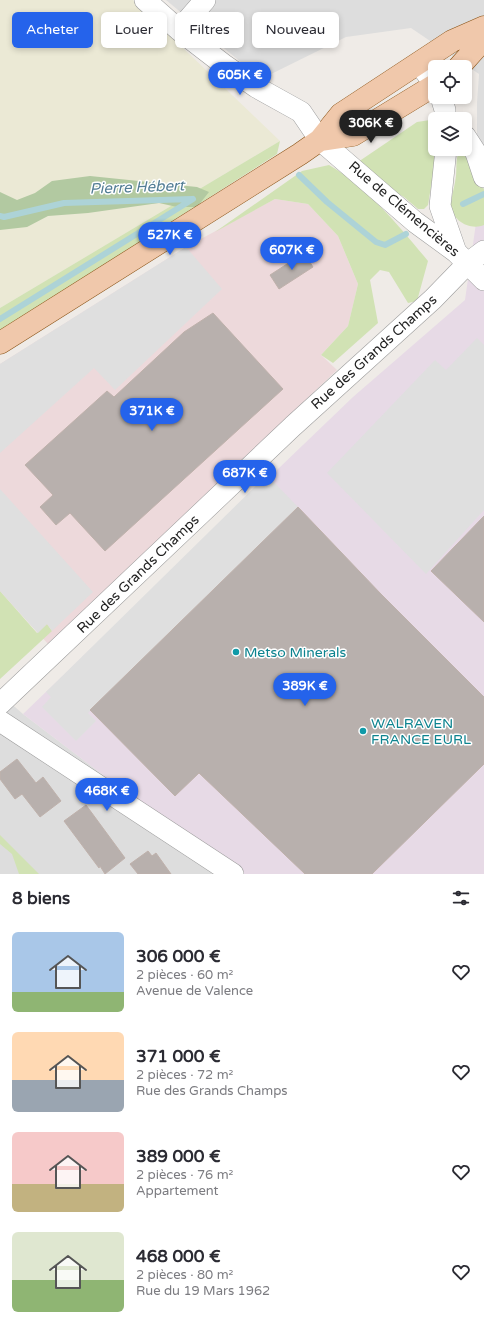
<!DOCTYPE html>
<html lang="fr">
<head>
<meta charset="utf-8">
<style>
  :root { --surface:#fff; --page:#f2f2f3; --text:#2b2b33; --muted:#7c7c81; --accent:#2563eb }
  body { margin:0; font-family:"Varela Round",sans-serif; background:var(--page); color:var(--text); height:100vh; display:flex; flex-direction:column; font-size:15px; white-space:nowrap }
  * { box-sizing:border-box; margin:0 }
  p { font-size:13px; color:var(--muted) }
  .icon { flex:none; width:22px; height:22px; fill:none; stroke:currentColor; stroke-width:2; stroke-linecap:round; stroke-linejoin:round }
  .map { position:relative; height:874px; overflow:hidden }
  .drawer { display:flex; flex-direction:column; background:var(--surface); flex:1 }
  .drawer>* { flex:none }
  .top-card { position:absolute; left:12px; top:12px; width:460px; height:36px; display:flex; gap:8px }
  .controls { position:absolute; left:428px; top:60px; display:grid; gap:8px }
  .controls a { display:grid; place-items:center; width:44px; height:44px; border-radius:6px; background:var(--surface); box-shadow:0 2px 6px #0003; font-size:20px }
  .price { position:absolute; translate:-50% -34px; padding:0 9px; border-radius:14px; background:var(--accent); color:#fff; font-size:13px; line-height:26px; filter:drop-shadow(0 1px 2px #0008) }
  .price::after { content:''; position:absolute; left:50%; top:24px; width:12px; height:9px; margin-left:-6px; background:inherit; clip-path:polygon(0 0,100% 0,50% 100%) }
  .price.active { background:#222; color:#fff }
  ul { padding:0; list-style:none }
  li { display:flex; align-items:center; gap:12px; height:100px; padding:0 12px }
  li span { display:grid; place-items:center; flex:none; width:112px; height:80px; border-radius:6px; color:#555 }
  li>.icon { margin-inline-start:auto }
  span .icon { width:48px; height:48px; fill:#fffc; stroke-width:1 }
  li b { font-size:17px }
  h2 { display:flex; justify-content:space-between; align-items:center; height:48px; padding:0 12px; font-size:17px }
  .tag { padding:0 14px; border-radius:6px; background:var(--surface); box-shadow:0 2px 6px #0003; font-size:14px; line-height:36px }
  .tag.active { background:var(--accent); color:#fff }
  .map>svg:first-child { display:block }
  .residential { fill:#ddd }
  .commercial { fill:#edd9db }
  .industrial { fill:#e7dae6 }
  .farmland { fill:#ebe9d5 }
  .grass { fill:#d1e2b4 }
  .forest { fill:#b2c9a1 }
  .parking { fill:#dfdfdf }
  .lines { fill:none; stroke-linecap:round; stroke-linejoin:round }
  .stream { stroke:#add3d7; stroke-width:6 }
  .building { fill:#b8b0ad; stroke:#bfb1ab }
  .minor-casing { stroke:#9c9c9c; stroke-width:22 }
  .major-casing { stroke:#885113; stroke-width:23 }
  .minor { stroke:#fff; stroke-width:21 }
  .major { stroke:#f0c8ab; stroke-width:22 }
  .culture-dot { fill:#0f9aa8; stroke:#fff; stroke-width:1.5 }
  .labels { text-anchor:middle; dominant-baseline:central; stroke-width:3; stroke-linejoin:round; paint-order:stroke }
  .street-label { font-size:14px; fill:#1f1f1f; stroke:#fff }
  .culture-label { font-size:14px; fill:#0d838f; stroke:#fff; text-anchor:start }
  .water-label { font-size:15px; font-style:italic; fill:#517c94; stroke:#fff }
</style>
</head>
<body>
<div class="map">
<svg width="484" height="874" viewBox="0 0 484 874">
  <rect width="100%" height="100%" fill="#efebe7"/>
  <!-- residential -->
  <path class="residential" d="M166,0H484V212L477,216V103L479,74L411,28L346,37L261,79Z
    M0,694L23,714L233,874H0Z"/>
  <!-- commercial -->
  <path class="commercial" d="M275,199L308,204L338,236L358,284L348,326L321,355L337,370L48,644L0,591V364L186,247Z"/>
  <!-- industrial -->
  <path class="industrial" d="M484,212V874H233L23,714L353,397L465,300L477,216Z"/>
  <!-- farmland -->
  <path class="farmland" d="M0,0H133L280,141L0,308Z"/>
  <!-- grass -->
  <path class="grass" d="M430,120L435,146V162L428,205L424,209H418L404,197L378,183L358,162L417,122Z
    M280,141L277,154L0,331V308Z
    M461,149L474,167L484,190V225C470,231 450,220 451,203C452,194 455,185 456,176C457,166 455,156 461,149Z
    M329,165C366,186 401,228 428,261L417,301L408,303L389,272L380,270L370,280L378,323L333,363L321,355L348,326L358,284L338,236L308,204L275,199L215,232L302,171Z
    M0,591L37,633L47,624L52,631L0,679Z
    M0,835L39,874H19L12,854L0,844Z"/>
  <!-- forest -->
  <path class="forest" d="M90,176L197,187L209,192L197,207H177L159,203L88,213L48,216L27,227L0,230V192L17,200L35,193L52,181Z"/>
  <!-- parking -->
  <path class="parking" d="M186,247L222,289L115,390L94,368L0,453V364Z
    M477,338L484,345V510L426,574L327,473L435,360L446,370Z
    M267,475L298,507L88,713L96,721L76,741L42,707L51,697L46,692Z
    M0,489L93,592L52,631L47,624L38,633L0,591Z"/>
  <g class="lines">
    <!-- stream -->
    <path class="stream" d="M299,175L327,202L376,242L385,245L406,234
      M463,204L484,194
      M0,216L4,217L64,203L192,199
      M0,319L193,199"/>
  </g>
  <!-- building -->
  <path class="building" d="M304,253L313,267L279,289L270,275Z
    M213,313L283,389L105,551L70,513L56,525L40,507L53,495L25,465L107,391L114,397L184,332Z
    M298,507L381,594L484,697V764L372,874H305L199,773L175,796L90,710Z
    M484,516V622L431,571Z
    M17,759L36,783L43,777L61,801L40,817L22,794L15,799L0,779V772Z
    M86,805L125,858L105,874L100,866L99,868L64,821Z
    M148,851L152,856L156,853L171,874H138L130,864Z"/>
  <g class="lines">
    <!-- minor casing -->
    <g class="minor-casing">
      <path id="minor" d="M145,0L179,30L223,64L256,87L301,112L320,140L415,222L456,252L484,280
        M179,30L205,0
        M419,63L435,85
        M441,97L445,110V119
        M465,136L476,153L484,177
        M446,149L440,206L456,252
        M0,704L293,426L433,299L468,263L484,251
        M0,721L233,874"/>
    </g>
    <!-- major casing -->
    <g class="major-casing">
      <path id="major" d="M459,67L484,39
        M320,140L353,135L435,85
        M0,343L300,154L320,140L341,114L452,41L484,27"/>
    </g>
    <!-- minor -->
    <use href="#minor" class="minor"/>
    <!-- major -->
    <use href="#major" class="major"/>
  </g>
  <!-- markers -->
  <g class="culture-dot">
    <circle cx="236" cy="652" r="4"/>
    <circle cx="363" cy="731" r="4"/>
  </g>
  <g class="labels">
    <!-- street labels -->
    <g class="street-label">
      <text transform="translate(404 209) rotate(40)">Rue de Clémencières</text>
      <text transform="translate(374 352) rotate(-42)">Rue des Grands Champs</text>
      <text transform="translate(138 574) rotate(-44)">Rue des Grands Champs</text>
    </g>
    <!-- culture labels -->
    <g class="culture-label">
      <text x="244" y="652">Metso Minerals</text>
      <text x="371" y="723">WALRAVEN<tspan x="371" dy="16">FRANCE EURL</tspan></text>
    </g>
    <!-- water labels -->
    <g class="water-label">
      <text transform="translate(137 187) rotate(-2)">Pierre Hébert</text>
    </g>
  </g>
</svg>
<div class="controls">
<a><svg class="icon" aria-label="locate" viewBox="0 0 24 24"><circle cx="12" cy="12" r="6"/><path d="M12 2v4M12 18v4M2 12h4M18 12h4"/></svg></a>
<a><svg class="icon" aria-label="layers" viewBox="0 0 24 24"><path d="M12 4l9 5-9 5-9-5zM3 14l9 5 9-5"/></svg></a>
</div>
<b class="price" style="left:240px;top:96px">605K €</b>
<b class="price active" style="left:371px;top:144px">306K €</b>
<b class="price" style="left:170px;top:256px">527K €</b>
<b class="price" style="left:292px;top:271px">607K €</b>
<b class="price" style="left:152px;top:432px">371K €</b>
<b class="price" style="left:245px;top:494px">687K €</b>
<b class="price" style="left:305px;top:707px">389K €</b>
<b class="price" style="left:107px;top:812px">468K €</b>
<div class="top-card">
<a class="tag active">Acheter</a>
<a class="tag">Louer</a>
<a class="tag">Filtres</a>
<a class="tag">Nouveau</a>
</div>
</div>
<section class="drawer">
<h2>8 biens<svg class="icon" aria-label="filters" viewBox="0 0 24 24"><path d="M4 7h16M4 17h16"/><circle cx="9" cy="7" r="2"/><circle cx="15" cy="17" r="2"/></svg></h2>
<ul>
<li><span style="background:linear-gradient(#a9c7e8 75%,#8fb573 0)"><svg class="icon" aria-label="home" viewBox="0 0 24 24"><path d="M3 11l9-7 9 7M6 9v11h12V9"/></svg></span><div><b>306 000 €</b><p>2 pièces · 60 m²</p><p>Avenue de Valence</p></div><svg class="icon" aria-label="heart" viewBox="0 0 24 24"><path d="M12 20l-8-8c-3-5 5-10 8-4 3-6 11-1 8 4z"/></svg></li>
<li><span style="background:linear-gradient(#ffd9b3 60%,#9aa5b1 0)"><svg class="icon" aria-label="home" viewBox="0 0 24 24"><path d="M3 11l9-7 9 7M6 9v11h12V9"/></svg></span><div><b>371 000 €</b><p>2 pièces · 72 m²</p><p>Rue des Grands Champs</p></div><svg class="icon" aria-label="heart" viewBox="0 0 24 24"><path d="M12 20l-8-8c-3-5 5-10 8-4 3-6 11-1 8 4z"/></svg></li>
<li><span style="background:linear-gradient(#f6c9c9 65%,#c2b280 0)"><svg class="icon" aria-label="home" viewBox="0 0 24 24"><path d="M3 11l9-7 9 7M6 9v11h12V9"/></svg></span><div><b>389 000 €</b><p>2 pièces · 76 m²</p><p>Appartement</p></div><svg class="icon" aria-label="heart" viewBox="0 0 24 24"><path d="M12 20l-8-8c-3-5 5-10 8-4 3-6 11-1 8 4z"/></svg></li>
<li><span style="background:linear-gradient(#dfe7d0 60%,#8fb573 0)"><svg class="icon" aria-label="home" viewBox="0 0 24 24"><path d="M3 11l9-7 9 7M6 9v11h12V9"/></svg></span><div><b>468 000 €</b><p>2 pièces · 80 m²</p><p>Rue du 19 Mars 1962</p></div><svg class="icon" aria-label="heart" viewBox="0 0 24 24"><path d="M12 20l-8-8c-3-5 5-10 8-4 3-6 11-1 8 4z"/></svg></li>
</ul>
</section>
</body>
</html>
